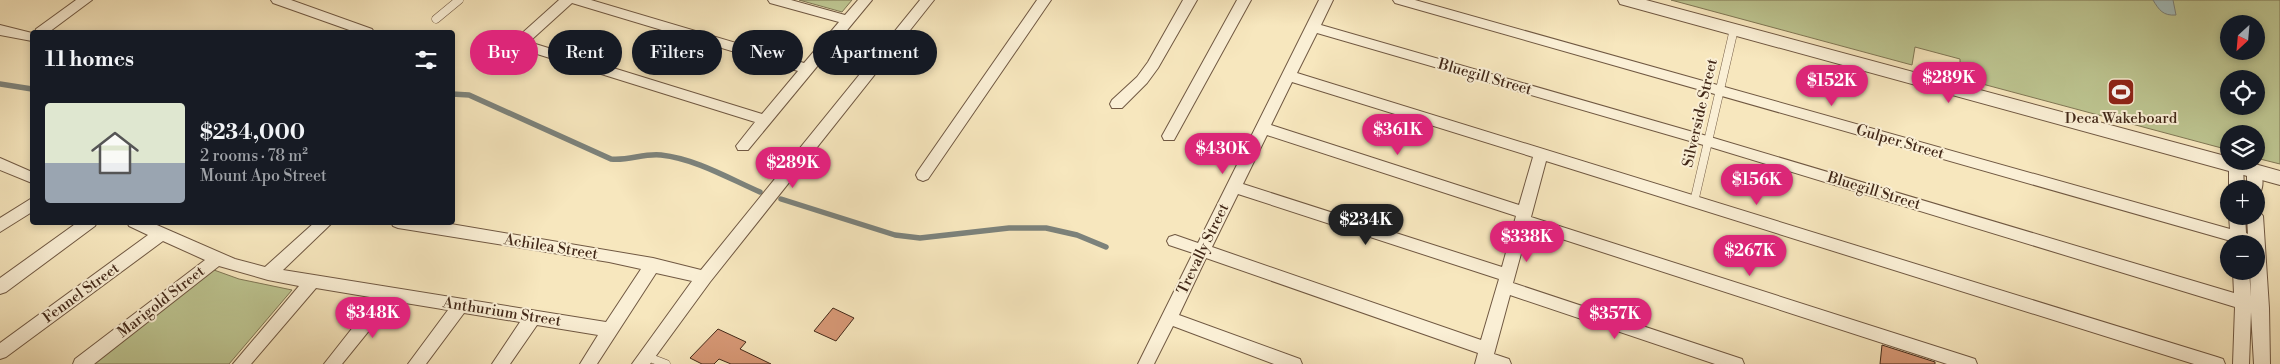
<!DOCTYPE html>
<html lang="en">
<head>
<meta charset="utf-8">
<style>
  :root { --surface:#171b24; --page:#242831; --text:#f1f3f6; --muted:#9ea1a6; --accent:#db2777 }
  body { margin:0; font-family:"Libre Bodoni",serif; background:var(--page); color:var(--text); height:100vh; display:flex; flex-direction:column; font-size:19px; white-space:nowrap }
  * { box-sizing:border-box; margin:0 }
  p { font-size:16px; color:var(--muted) }
  .icon { flex:none; width:28px; height:28px; fill:none; stroke:currentColor; stroke-width:2; stroke-linecap:round; stroke-linejoin:round }
  .map { position:relative; flex:1; overflow:hidden }
  .sheet { position:absolute; left:30px; top:30px; width:425px; height:195px; display:flex; flex-direction:column; background:var(--surface); border-radius:5px; box-shadow:0 2px 8px #0003 }
  .sheet>* { flex:none }
  .top-card { position:absolute; left:470px; top:30px; width:475px; height:45px; display:flex; gap:10px }
  .needle { width:32px; rotate:206deg }
  .tools { position:absolute; left:2220px; top:15px; display:grid; gap:10px }
  .tools a { display:grid; place-items:center; width:45px; height:45px; border-radius:50%; background:var(--surface); box-shadow:0 2px 8px #0003; font-size:25px }
  .price { position:absolute; translate:-50% -42px; padding:0 11px; border-radius:18px; background:var(--accent); color:#fff; font-size:16px; line-height:32px; filter:drop-shadow(0 1px 2px #0008) }
  .price::after { content:''; position:absolute; left:50%; top:30px; width:15px; height:11px; margin-left:-8px; background:inherit; clip-path:polygon(0 0,100% 0,50% 100%) }
  .price.active { background:#222; color:#fff }
  ul { padding:0; list-style:none }
  li { display:flex; align-items:center; gap:15px; height:125px; padding:0 15px }
  li span { display:grid; place-items:center; flex:none; width:140px; height:100px; border-radius:5px; color:#555 }
  li>.icon { margin-inline-start:auto }
  span .icon { width:60px; height:60px; fill:#fffc; stroke-width:1 }
  li b { font-size:21px }
  h2 { display:flex; justify-content:space-between; align-items:center; height:60px; padding:0 15px; font-size:21px }
  .tag { padding:0 18px; border-radius:22px; background:var(--surface); box-shadow:0 2px 8px #0003; font-size:18px; line-height:45px }
  .tag.active { background:var(--accent); color:#fff }
  .map>svg:first-child { display:block }
  .green { fill:#bdc591; stroke:#807755; fill-rule:evenodd }
  .water { fill:#a2bdbc; stroke:#7c827b }
  .lines { fill:none; stroke-linecap:round; stroke-linejoin:round }
  .stream { stroke:#7c827b; stroke-width:5.5 }
  .building { fill:#d79876; stroke:#432919 }
  .service-casing { stroke:#705842; stroke-width:9 }
  .minor-casing { stroke:#705842; stroke-width:2 }
  .tertiary-casing { stroke:#705842; stroke-width:2 }
  .service { stroke:#faefd5; stroke-width:8 }
  .minor { fill:#faefd5; fill-rule:evenodd }
  .tertiary { fill:#faefd5; fill-rule:evenodd }
  .labels { text-anchor:middle; dominant-baseline:central; stroke-width:4; stroke-linejoin:round; paint-order:stroke }
  .street-label { font-size:15px; fill:#432919; stroke:#faefd5 }
  .poi-label { font-size:15px; fill:#432919; stroke:#faefd5 }
</style>
</head>
<body>
<div class="map">
<svg width="2280" height="364" viewBox="0 0 2280 364">
  <rect width="100%" height="100%" fill="#f7e7be"/>
  <filter id="stains"><feTurbulence type="fractalNoise" baseFrequency=".004" numOctaves="4"/><feColorMatrix values="0 0 0 0 .2 0 0 0 0 .09 0 0 0 0 .02 0 0 0 .5 -.17"/></filter>
  <radialGradient id="worn" r=".72"><stop offset=".6" stop-color="#630" stop-opacity="0"/><stop offset="1" stop-color="#630" stop-opacity=".3"/></radialGradient>
  <!-- green -->
  <path class="green" d="M799,0H852L842,12Z
    M1671,0H2280V164L2256,158V134H2229V150L1960,78V59L1915,47L1912,65ZM2229,24H2256V51H2229ZM2229,79H2256V106H2229Z
    M214,270L239,279L292,290L229,364H94Z"/>
  <!-- water -->
  <path class="water" d="M2153,0H2173L2176,15C2163,16 2159,10 2153,0Z"/>
  <g class="lines">
    <!-- stream -->
    <path class="stream" d="M0,84L32,89
      M452,94L469,95L611,159C628,161 644,153 661,155C696,159 728,178 760,192
      M781,199L895,235L920,238L1009,228H1046L1077,235L1106,247"/>
  </g>
  <!-- building -->
  <path class="building" d="M833,308L854,318L836,341L814,331Z
    M718,329L746,342L740,349L771,364H731L719,359L714,364H702L690,358Z
    M1882,345L1935,362V364H1880Z"/>
  <g class="lines">
    <!-- service casing -->
    <g class="service-casing">
      <path id="service" d="M436,19L459,0
        M1694,202L1734,29
        M645,356L666,364"/>
    </g>
    <!-- minor casing -->
    <g class="minor-casing">
      <path id="minor" d="M76,0H92L49,32H35L36,29Z
        M271,0H291L372,29L374,32H355L273,3Z
        M559,0H591L804,63L839,22L770,3L768,0H791L845,15L858,0H872L748,150H738L736,146L755,122L521,49L501,67H491L489,64L491,61ZM572,3L798,71L762,114L529,42Z
        M920,0H934L710,282L650,364H632L692,281L656,273L597,364H580L598,335L537,325L510,364H492L520,322L464,313L426,364H408L448,310L393,301L342,364H324L376,298L316,288L251,364H233L299,286L268,280L219,266L94,364H73L75,359L205,260L163,241L6,357L0,359V343L148,235L129,226L127,222H150L235,259L265,267L315,222H333L283,270L606,322L641,269L609,262L398,228L393,226L391,222H439L653,258L701,270Z
        M1037,0H1051L928,179L923,181L918,179L916,175L918,171Z
        M1183,0H1197L1158,68L1147,83L1122,108H1112L1110,104L1112,100L1137,77L1148,62Z
        M1237,0H1251L1174,140H1164L1162,136Z
        M1319,0H1333L1321,25L1707,136L2234,293L2233,271H2249L2251,297L2250,271H2256V244H2231V241L1395,3L1393,0H1415L2230,229L2229,216H2245L2246,233L2248,234L2247,216H2256V210L2260,212L2263,216L2269,308L2270,364H2254L2251,312L2249,364H2233L2235,307L1707,146L1317,33L1297,73L2217,357L2223,359L2225,364H2194L1546,161L1531,217L1969,357L1975,359L1977,364H1947L1528,228L1513,283L1736,357L1742,359L1744,364H1715L1510,295L1494,354L1509,359L1511,364H1475L1478,353L1206,258L1179,315L1300,359L1302,364H1274L1173,326L1154,364H1138L1193,253L1169,245L1167,241L1169,237L1175,235L1198,243ZM1292,82L1533,157L1519,205L1271,125ZM1267,135L1516,216L1502,267L1243,184ZM1238,194L1499,279L1481,340L1212,247Z
        M0,25L32,33V41L0,35Z
        M0,158L32,172V183L0,170Z
        M2239,161L2243,166L2244,189L2229,190V166L2231,162Z
        M2254,165L2259,167C2263,174 2264,186 2260,193L2256,194V189H2247V171L2249,167Z
        M32,198V212L0,232V218Z
        M78,222H97L95,226L6,292L0,294V278Z"/>
    </g>
    <!-- tertiary casing -->
    <g class="tertiary-casing">
      <path id="tertiary" d="M1618,0H1646L2229,157V161H2244L2280,171V185L1620,4Z"/>
    </g>
    <!-- service -->
    <use href="#service" class="service"/>
    <!-- minor -->
    <use href="#minor" class="minor"/>
    <!-- tertiary -->
    <use href="#tertiary" class="tertiary"/>
  </g>
  <!-- icons -->
  <defs>
    <g id="stadium-square" transform="scale(1.4375)"><rect x="-9" y="-9" width="18" height="18" rx="4" fill="#8f2418" stroke="#faefd5"/><path d="M0-5a6.5 5 0 1 0 0 10a6.5 5 0 1 0 0-10ZM-3.5-1.8h7v3.6h-7Z" fill="#fff"/></g>
  </defs>
  <g fill-rule="evenodd">
    <use href="#stadium-square" x="2121" y="92"/>
  </g>
  <g class="labels">
    <!-- street labels -->
    <g class="street-label">
      <text transform="translate(1485 77) rotate(16)">Bluegill Street</text>
      <text transform="translate(1700 113) rotate(-77)">Silverside Street</text>
      <text transform="translate(1900 142) rotate(16)">Gulper Street</text>
      <text transform="translate(1874 191) rotate(17)">Bluegill Street</text>
      <text transform="translate(551 247) rotate(9)">Achilea Street</text>
      <text transform="translate(1203 249) rotate(-64)">Trevally Street</text>
      <text transform="translate(81 293) rotate(-36)">Fennel Street</text>
      <text transform="translate(161 302) rotate(-38)">Marigold Street</text>
      <text transform="translate(502 312) rotate(9)">Anthurium Street</text>
    </g>
    <!-- poi labels -->
    <g class="poi-label">
      <text x="2121" y="118">Deca Wakeboard</text>
    </g>
  </g>
  <rect width="100%" height="100%" filter="url(#stains)"/>
  <rect width="100%" height="100%" fill="url(#worn)"/>
</svg>
<div class="tools">
<a><svg class="needle" viewBox="-14 -14 28 28"><path d="M0-13l5 13h-10z" fill="#e53935"/><path d="M0 13l5-13h-10z" fill="#9ea1a6"/></svg></a>
<a><svg class="icon" aria-label="locate" viewBox="0 0 24 24"><circle cx="12" cy="12" r="6"/><path d="M12 2v4M12 18v4M2 12h4M18 12h4"/></svg></a>
<a><svg class="icon" aria-label="layers" viewBox="0 0 24 24"><path d="M12 4l9 5-9 5-9-5zM3 14l9 5 9-5"/></svg></a>
<a>+</a>
<a>−</a>
</div>
<b class="price" style="left:1949px;top:104px">$289K</b>
<b class="price" style="left:1832px;top:107px">$152K</b>
<b class="price" style="left:1398px;top:156px">$361K</b>
<b class="price" style="left:1223px;top:175px">$430K</b>
<b class="price" style="left:793px;top:189px">$289K</b>
<b class="price" style="left:1757px;top:206px">$156K</b>
<b class="price active" style="left:1366px;top:246px">$234K</b>
<b class="price" style="left:1527px;top:263px">$338K</b>
<b class="price" style="left:1750px;top:277px">$267K</b>
<b class="price" style="left:373px;top:339px">$348K</b>
<b class="price" style="left:1615px;top:340px">$357K</b>
<div class="top-card">
<a class="tag active">Buy</a>
<a class="tag">Rent</a>
<a class="tag">Filters</a>
<a class="tag">New</a>
<a class="tag">Apartment</a>
</div>
<section class="sheet">
<h2>11 homes<svg class="icon" aria-label="filters" viewBox="0 0 24 24"><path d="M4 7h16M4 17h16"/><circle cx="9" cy="7" r="2"/><circle cx="15" cy="17" r="2"/></svg></h2>
<ul>
<li><span style="background:linear-gradient(#dfe7d0 60%,#9aa5b1 0)"><svg class="icon" aria-label="home" viewBox="0 0 24 24"><path d="M3 11l9-7 9 7M6 9v11h12V9"/></svg></span><div><b>$234,000</b><p>2 rooms · 78 m²</p><p>Mount Apo Street</p></div></li>
</ul>
</section>
</div>
</body>
</html>
